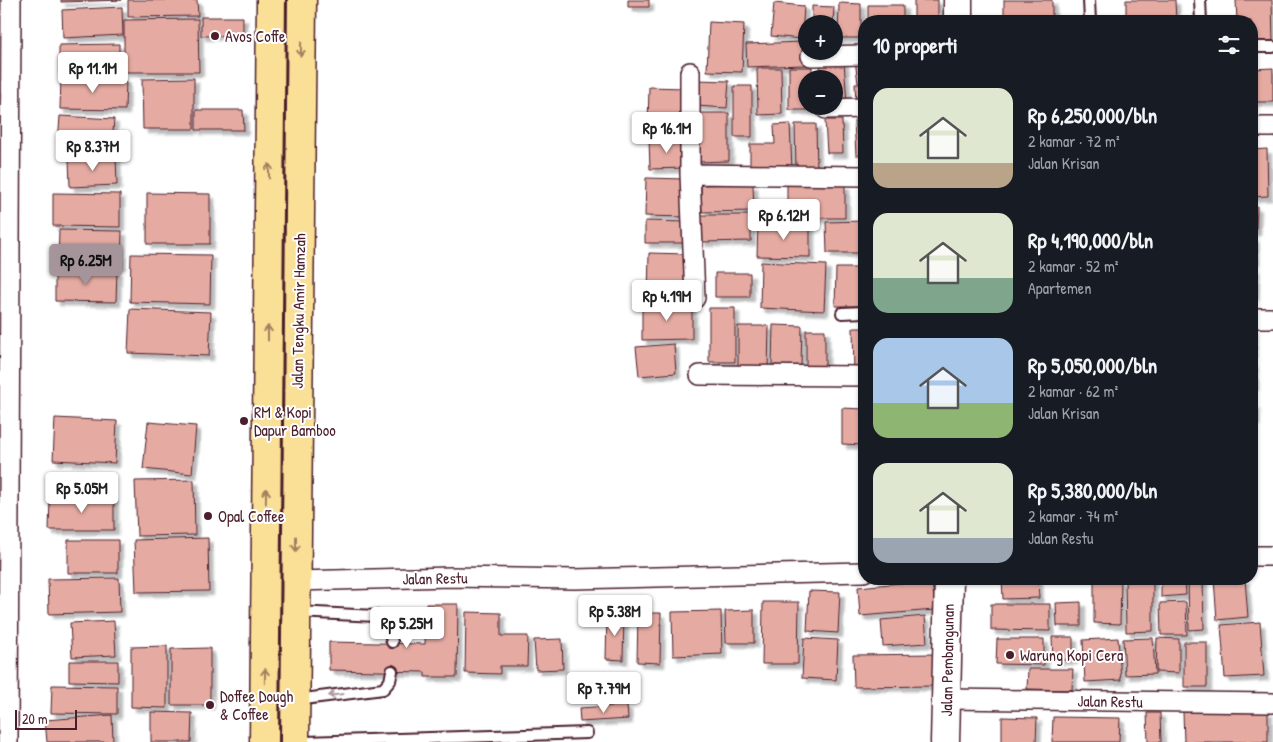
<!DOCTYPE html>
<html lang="id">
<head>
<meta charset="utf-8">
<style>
  :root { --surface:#171b24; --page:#242831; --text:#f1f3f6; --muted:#9ea1a6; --accent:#a6949b }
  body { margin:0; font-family:"Patrick Hand",sans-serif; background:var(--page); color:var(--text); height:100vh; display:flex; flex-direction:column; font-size:19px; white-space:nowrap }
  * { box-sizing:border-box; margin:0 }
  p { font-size:16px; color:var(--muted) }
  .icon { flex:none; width:28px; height:28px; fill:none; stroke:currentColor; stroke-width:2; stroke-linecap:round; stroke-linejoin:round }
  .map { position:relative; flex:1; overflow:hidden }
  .sheet { position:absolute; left:858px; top:15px; width:400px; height:570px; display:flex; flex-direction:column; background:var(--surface); border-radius:20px; box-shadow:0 1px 4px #0004 }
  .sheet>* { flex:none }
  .tools { position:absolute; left:798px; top:15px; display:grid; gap:10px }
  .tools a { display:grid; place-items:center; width:45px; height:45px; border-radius:50%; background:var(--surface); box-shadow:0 1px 4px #0004; font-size:25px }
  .scale { position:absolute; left:15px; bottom:12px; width:62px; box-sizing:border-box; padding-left:5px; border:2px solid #4a1f2b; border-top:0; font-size:14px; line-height:18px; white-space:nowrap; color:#4a1f2b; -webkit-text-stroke:4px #fff; paint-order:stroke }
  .price { position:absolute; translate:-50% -42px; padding:0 11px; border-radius:5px; background:#fff; color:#222; font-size:16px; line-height:32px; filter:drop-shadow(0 1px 2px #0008) }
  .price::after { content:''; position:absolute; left:50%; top:30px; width:15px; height:11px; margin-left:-8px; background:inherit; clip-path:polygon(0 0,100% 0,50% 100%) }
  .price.selected { background:var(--accent); color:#111 }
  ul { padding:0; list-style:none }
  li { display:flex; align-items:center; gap:15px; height:125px; padding:0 15px }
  li span { display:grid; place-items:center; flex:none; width:140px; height:100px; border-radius:15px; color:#555 }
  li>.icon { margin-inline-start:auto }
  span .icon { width:60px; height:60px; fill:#fffc; stroke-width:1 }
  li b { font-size:21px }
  h2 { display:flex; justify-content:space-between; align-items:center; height:60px; padding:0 15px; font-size:21px }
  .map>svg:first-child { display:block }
  .building { fill:#e5aba2; stroke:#4a1f2b; filter:url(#shadow) }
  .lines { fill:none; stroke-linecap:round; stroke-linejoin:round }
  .lane-casing { stroke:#4a1f2b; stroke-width:14 }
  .street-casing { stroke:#4a1f2b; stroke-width:22 }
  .secondary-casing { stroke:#4a1f2b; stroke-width:31 }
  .primary-casing { stroke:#4a1f2b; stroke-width:31 }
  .lane { stroke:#fff; stroke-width:10 }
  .street { stroke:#fff; stroke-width:19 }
  .secondary { stroke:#fff; stroke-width:28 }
  .primary { stroke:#fadf96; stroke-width:28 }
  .oneway { stroke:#a27f60 }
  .oneway2 { stroke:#ae9aa0 }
  .poi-dot { fill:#4a1f2b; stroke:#fff; stroke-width:2 }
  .labels { text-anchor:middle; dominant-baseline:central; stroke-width:4; stroke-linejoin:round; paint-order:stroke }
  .poi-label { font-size:16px; fill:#4a1f2b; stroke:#fff; text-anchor:start }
  .street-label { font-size:16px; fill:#4a1f2b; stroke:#fff }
</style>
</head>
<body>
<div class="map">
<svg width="1273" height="742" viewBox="0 0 1273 742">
  <defs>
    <filter id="shadow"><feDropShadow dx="4.5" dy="4.5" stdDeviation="1" flood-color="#0004"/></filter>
  </defs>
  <rect width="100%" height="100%" fill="#fff"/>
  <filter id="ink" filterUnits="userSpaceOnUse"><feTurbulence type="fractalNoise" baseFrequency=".02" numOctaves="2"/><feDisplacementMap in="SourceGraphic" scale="10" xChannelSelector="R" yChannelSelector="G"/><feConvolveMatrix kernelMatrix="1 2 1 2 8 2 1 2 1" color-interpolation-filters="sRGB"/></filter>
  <g filter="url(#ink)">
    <!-- building -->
    <path class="building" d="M61,0H122L61,2Z
      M128,0H197L198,16L128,17Z
      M628,0H649V7H628Z
      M914,0H938V20H914Z
      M1004,0H1052V21H1004Z
      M1126,0H1175L1176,21H1126Z
      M1236,0H1272L1273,43H1251V21H1237Z
      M774,3L804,6L802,39L771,36Z
      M839,3L861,4V38H838Z
      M868,5H903V21H868Z
      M812,6L834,7L833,24H812Z
      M122,7L123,35L63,38L62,10Z
      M201,17H243V35L201,36Z
      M198,19L199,72H124V20Z
      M709,22L744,24L742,72L707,71Z
      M803,42L804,65L747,67L746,44Z
      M119,44V73L59,74V45Z
      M864,59V82L858,83L855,60Z
      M844,61L847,104L834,105V79H821L820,62Z
      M789,67H812V79H806V106H812L813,110H789Z
      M757,68H781L782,114L758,115Z
      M1273,68V102H1253V69Z
      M61,78L126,79L125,110L60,109Z
      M194,78V129H143L142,79Z
      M697,80L729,81L727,108L696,106Z
      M855,84H864V106H856Z
      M734,86H752V137H734Z
      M649,87L684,88L683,127L648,125Z
      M196,110H243L244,130H196Z
      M697,113H729V161L697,162Z
      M60,116L114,119L112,146L58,143Z
      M825,120H842L843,153H827Z
      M864,120V155H856L854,121Z
      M790,124L792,170L750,171V144H775L774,125Z
      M795,124H816L817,171H796Z
      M684,139L685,168L650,169L649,140Z
      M1267,149L1268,196L1251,197V150Z
      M116,157L117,185L70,187L69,159Z
      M646,178L686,179V217L645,216Z
      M753,184L754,211L702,212L701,185Z
      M787,185H845V218H787Z
      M53,193L120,194V227L53,226Z
      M147,193L210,194V244H147Z
      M1251,206H1257L1256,231H1251Z
      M701,215H751V241L701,242Z
      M645,221L687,222V243H645Z
      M864,221V253H827L826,222Z
      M758,224L810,226V257L757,256Z
      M59,230L122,231L121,265L58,264Z
      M1251,238H1254L1255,260L1251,261Z
      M649,253L687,254V297L648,296Z
      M131,254L211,255L210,304L130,302Z
      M761,262L826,265L824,311L760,308Z
      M836,268H864V306H835Z
      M1251,268H1255L1254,296H1251Z
      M55,270H117L116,302L55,301Z
      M715,273H750V297H715Z
      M642,304H692V339L642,340Z
      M709,308H735V362H709Z
      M130,309L211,312L209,356L128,353Z
      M773,325L802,326L801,366L772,365Z
      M738,326H769L768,370L738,369Z
      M853,328H864V375H854Z
      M1251,328H1253L1252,354H1251Z
      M806,330H825V374H806Z
      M674,344L676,373L639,376L636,347Z
      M1251,363H1253L1254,386H1251Z
      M1251,405H1255V421H1251Z
      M842,408L864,409V445L842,444Z
      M55,418L117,421L115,463L53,460Z
      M148,422L196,426L192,474L143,469Z
      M194,480L195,535L137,536L135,481Z
      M50,497H114V530H49Z
      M208,538L209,591L136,592L134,540Z
      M68,540H118V573H68Z
      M119,578L120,612L49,614L48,579Z
      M1002,579H1038L1039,598L1003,599Z
      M1094,579L1121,580L1120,624L1094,623Z
      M1125,579H1153V631L1126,632Z
      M1161,579H1185L1186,595L1161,597Z
      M1188,579H1203L1204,629L1189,630Z
      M1214,579H1245L1248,617L1217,620Z
      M932,580L935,610L860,616L858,587Z
      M809,591L840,592L838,633L807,631Z
      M763,602H799L798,664H762Z
      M1081,602V626H1057L1056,603Z
      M1186,602L1187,635H1161L1160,603Z
      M426,604H458L457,677H425V672L329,670V642L425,644Z
      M991,604H1050V631L991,630Z
      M754,610V643H726L725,611Z
      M721,611L722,654L673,656L672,612Z
      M466,612L501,613V636H528L527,666H500V674L465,673Z
      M638,613H661L660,663L637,662Z
      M607,614H624L623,660L606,659Z
      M925,616L927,643L883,646L881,620Z
      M114,621L116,655L72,657L70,623Z
      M1260,622L1264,676L1225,678L1221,625Z
      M1052,637H1073V660H1053Z
      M804,638L838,640L836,680L802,678Z
      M1118,638L1121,680L1085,682L1083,640Z
      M1153,638L1155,674L1125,675L1123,639Z
      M1157,638L1179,639V673L1156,672Z
      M562,639L563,669L536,670L534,640Z
      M997,639H1044V665L996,664Z
      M1184,642H1207V687H1184Z
      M167,646V708L131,707V647Z
      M210,648V705H171V649Z
      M936,654V686L854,687L853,655Z
      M69,661H118V682L69,681Z
      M1028,669H1073L1072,690L1027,689Z
      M584,675L630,679L628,694L583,691Z
      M52,685L117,686V714L51,713Z
      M627,705L628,719L580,722L579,708Z
      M1268,711V742H1184L1183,712Z
      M151,712L192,713L191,742H151Z
      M1147,713H1160L1161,742H1148Z
      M112,715L113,742H47L45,720Z
      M1002,717L1037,718L1036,742H1002Z
      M1053,717L1120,718L1119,742H1052Z"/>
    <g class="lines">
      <!-- lane casing -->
      <g class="lane-casing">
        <path id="lane" d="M1089,0L1090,21
          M1200,0L1201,21
          M1251,47H1273
          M842,313L864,312
          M297,612L376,616L389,628L392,642
          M296,700L383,689L390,681L392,671
          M305,742L587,733"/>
      </g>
      <!-- street casing -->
      <g class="street-casing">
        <path id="street" d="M811,56L864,55
          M690,72V174L864,176
          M826,109L864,108
          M1251,127H1273
          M690,174L695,298
          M1251,318H1273
          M700,375L864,376
          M1251,556H1273
          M296,581L451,577L574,579L864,572
          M947,699L1273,703
          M8,742L11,0"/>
      </g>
      <!-- secondary casing -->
      <g class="secondary-casing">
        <path id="secondary" d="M958,21V0
          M945,742L949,579"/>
      </g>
      <!-- primary casing -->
      <g class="primary-casing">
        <path id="primary" d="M264,742L271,0
          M295,742L302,0"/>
      </g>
      <!-- lane -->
      <use href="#lane" class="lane"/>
      <!-- street -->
      <use href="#street" class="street"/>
      <!-- secondary -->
      <use href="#secondary" class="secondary"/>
      <!-- primary -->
      <use href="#primary" class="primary"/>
    </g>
    <!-- one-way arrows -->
    <defs><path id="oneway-shaft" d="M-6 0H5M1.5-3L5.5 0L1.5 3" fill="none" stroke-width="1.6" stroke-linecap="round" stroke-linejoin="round" transform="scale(1.25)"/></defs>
    <g class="oneway">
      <use href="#oneway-shaft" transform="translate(301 49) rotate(91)"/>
      <use href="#oneway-shaft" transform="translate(269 171) rotate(-90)"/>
      <use href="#oneway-shaft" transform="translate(268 333) rotate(-90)"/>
      <use href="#oneway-shaft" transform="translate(266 496) rotate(-89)"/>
      <use href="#oneway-shaft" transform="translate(296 544) rotate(90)"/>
      <use href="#oneway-shaft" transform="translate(265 676) rotate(-89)"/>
    </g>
    <use class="oneway2" href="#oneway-shaft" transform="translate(336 695) rotate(173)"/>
  </g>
  <!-- markers -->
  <g class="poi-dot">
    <circle cx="215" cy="36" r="5"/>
    <circle cx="244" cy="421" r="5"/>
    <circle cx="208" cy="516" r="5"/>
    <circle cx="1010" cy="655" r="5"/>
    <circle cx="210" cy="705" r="5"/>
  </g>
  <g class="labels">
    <!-- poi labels -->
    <g class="poi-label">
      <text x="225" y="36">Avos Coffe</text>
      <text x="254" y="412">RM &amp; Kopi<tspan x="254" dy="18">Dapur Bamboo</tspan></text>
      <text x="218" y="516">Opal Coffee</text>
      <text x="1020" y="655">Warung Kopi Cera</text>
      <text x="220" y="696">Doffee Dough<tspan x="220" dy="18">&amp; Coffee</tspan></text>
    </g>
    <!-- street labels -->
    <g class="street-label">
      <text transform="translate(298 311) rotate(-89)">Jalan Tengku Amir Hamzah</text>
      <text transform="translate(435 578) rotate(-1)">Jalan Restu</text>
      <text transform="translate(947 660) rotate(-89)">Jalan Pembangunan</text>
      <text transform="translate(1110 701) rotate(1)">Jalan Restu</text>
    </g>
  </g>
</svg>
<div class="tools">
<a>+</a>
<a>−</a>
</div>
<div class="scale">20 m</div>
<b class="price" style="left:93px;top:94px">Rp 11.1M</b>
<b class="price" style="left:667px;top:154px">Rp 16.1M</b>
<b class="price" style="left:93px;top:172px">Rp 8.37M</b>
<b class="price" style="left:784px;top:241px">Rp 6.12M</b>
<b class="price selected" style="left:86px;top:286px">Rp 6.25M</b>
<b class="price" style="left:667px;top:322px">Rp 4.19M</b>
<b class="price" style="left:82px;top:514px">Rp 5.05M</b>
<b class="price" style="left:615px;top:637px">Rp 5.38M</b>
<b class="price" style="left:407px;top:649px">Rp 5.25M</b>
<b class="price" style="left:604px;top:714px">Rp 7.79M</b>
<section class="sheet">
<h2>10 properti<svg class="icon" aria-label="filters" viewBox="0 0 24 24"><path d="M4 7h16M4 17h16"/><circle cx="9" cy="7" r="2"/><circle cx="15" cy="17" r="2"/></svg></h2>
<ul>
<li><span style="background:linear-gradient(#dfe7d0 75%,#b9a48a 0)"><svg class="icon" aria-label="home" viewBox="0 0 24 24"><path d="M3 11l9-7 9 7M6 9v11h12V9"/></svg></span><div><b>Rp 6,250,000/bln</b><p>2 kamar · 72 m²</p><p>Jalan Krisan</p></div></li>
<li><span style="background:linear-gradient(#dfe7d0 65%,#7fa58c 0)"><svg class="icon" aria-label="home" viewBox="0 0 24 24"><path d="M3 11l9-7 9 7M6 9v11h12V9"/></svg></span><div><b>Rp 4,190,000/bln</b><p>2 kamar · 52 m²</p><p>Apartemen</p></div></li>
<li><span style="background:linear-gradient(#a9c7e8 65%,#8fb573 0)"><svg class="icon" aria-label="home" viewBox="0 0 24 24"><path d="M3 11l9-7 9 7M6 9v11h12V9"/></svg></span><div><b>Rp 5,050,000/bln</b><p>2 kamar · 62 m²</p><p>Jalan Krisan</p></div></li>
<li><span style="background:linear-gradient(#dfe7d0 75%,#9aa5b1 0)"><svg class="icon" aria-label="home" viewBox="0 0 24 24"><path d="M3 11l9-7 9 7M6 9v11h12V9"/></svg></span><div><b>Rp 5,380,000/bln</b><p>2 kamar · 74 m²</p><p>Jalan Restu</p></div></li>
</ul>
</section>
</div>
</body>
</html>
